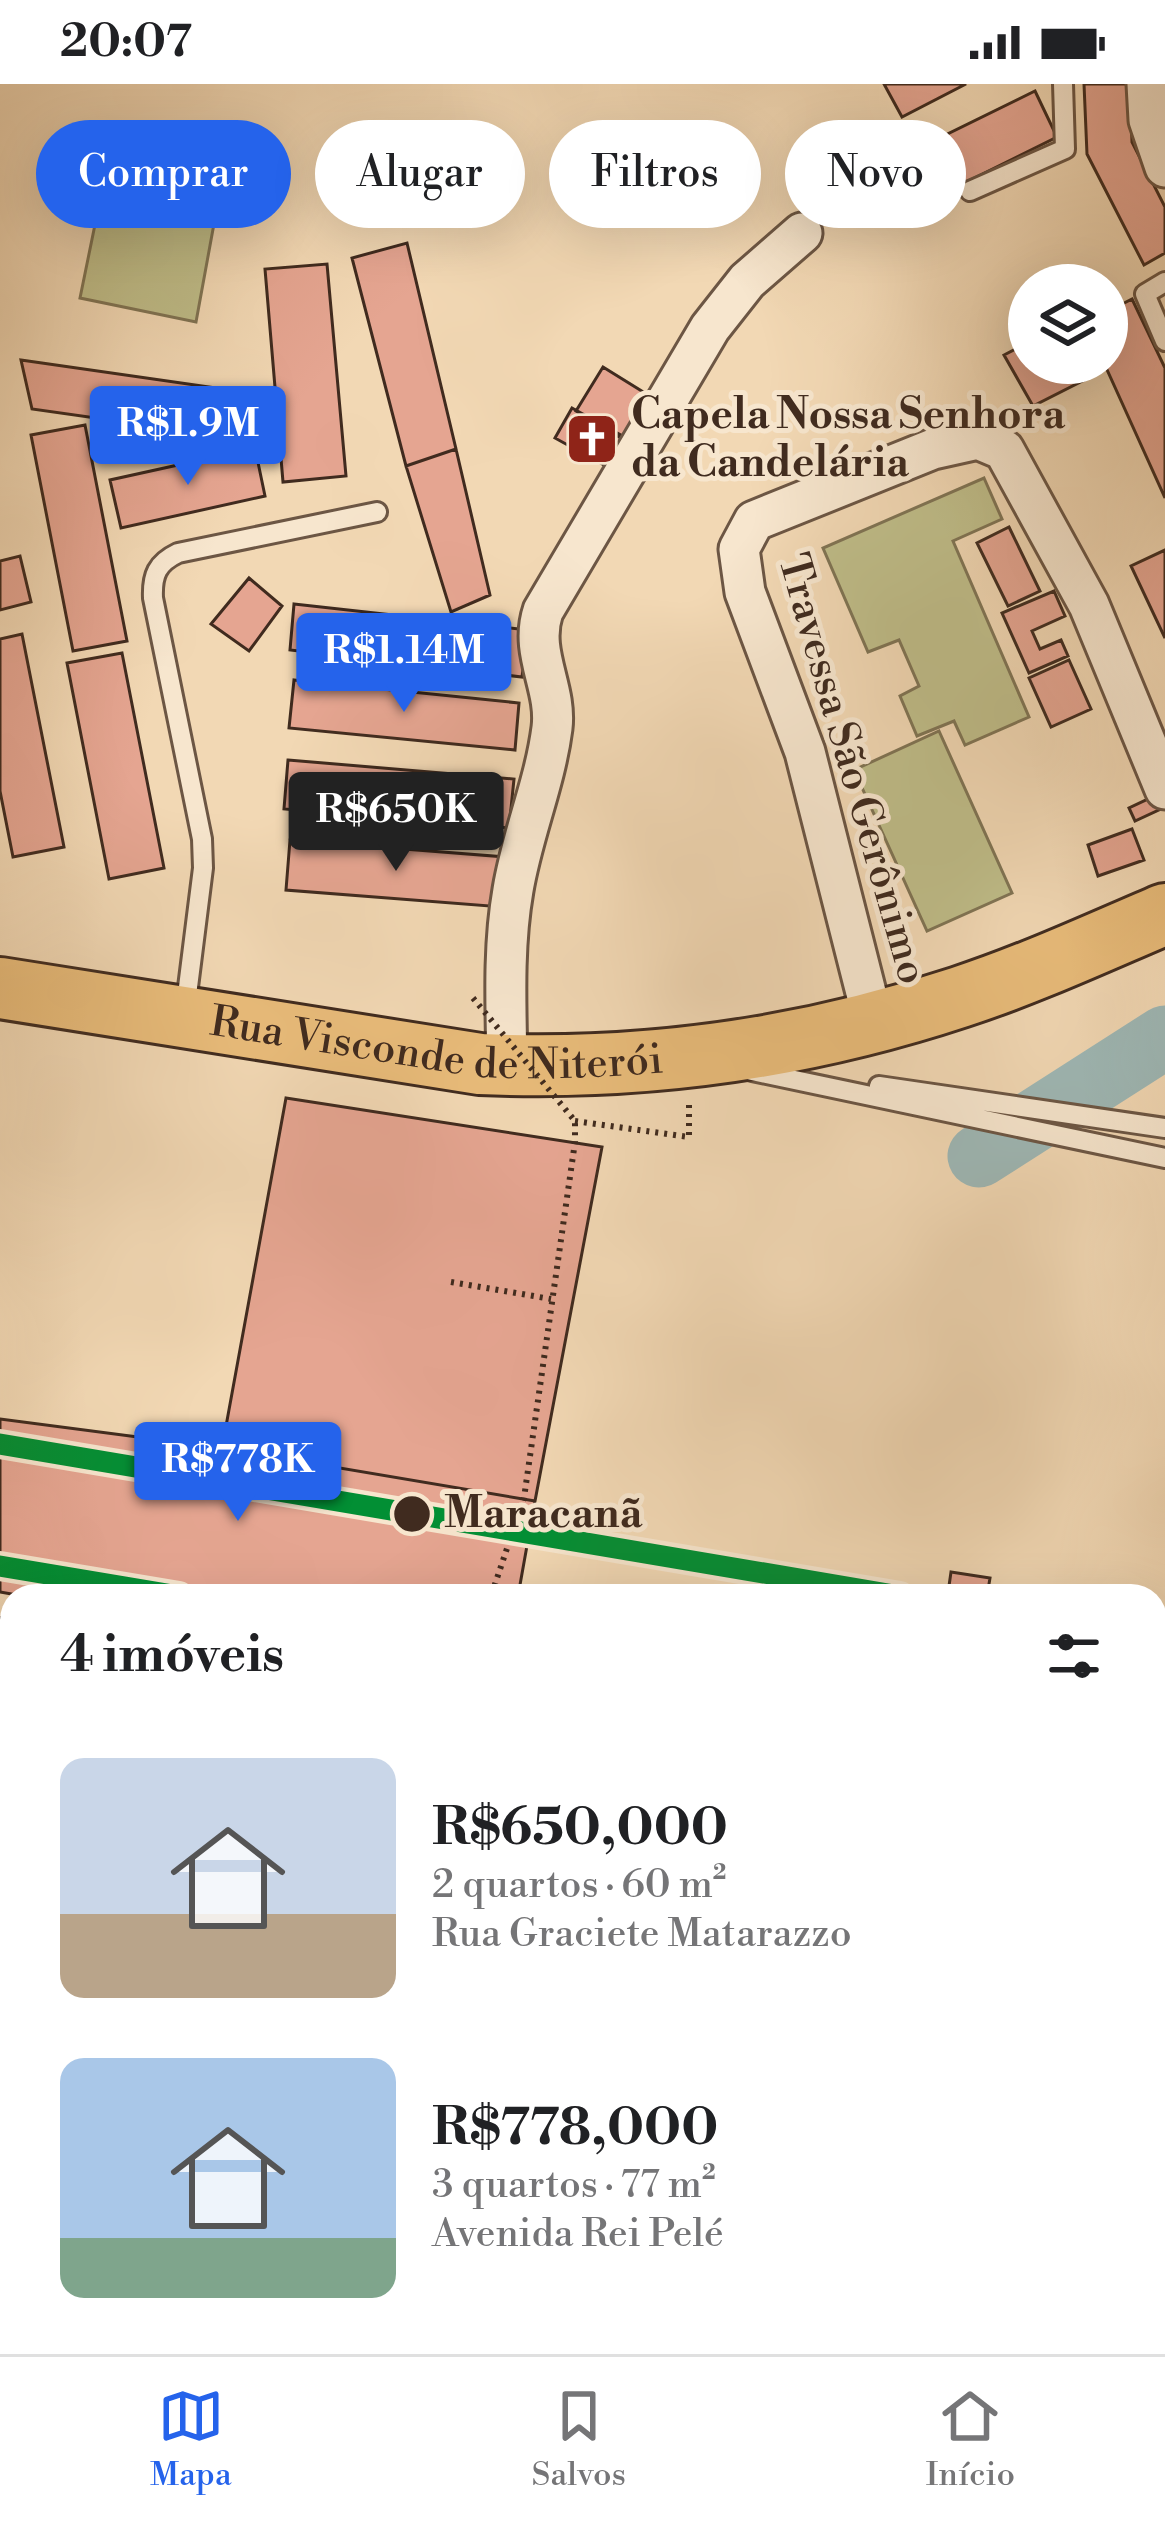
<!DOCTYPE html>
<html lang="pt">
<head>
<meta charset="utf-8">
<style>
  :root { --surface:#fff; --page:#f6f6f6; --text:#202124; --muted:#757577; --line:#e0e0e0; --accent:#2563eb }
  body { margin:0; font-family:"Libre Bodoni",serif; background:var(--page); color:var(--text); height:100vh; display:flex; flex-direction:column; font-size:45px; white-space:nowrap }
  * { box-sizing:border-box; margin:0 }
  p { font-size:39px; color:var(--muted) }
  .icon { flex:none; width:66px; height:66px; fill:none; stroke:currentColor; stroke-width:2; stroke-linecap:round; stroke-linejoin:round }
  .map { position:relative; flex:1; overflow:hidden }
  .sheet { position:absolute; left:0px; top:1500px; width:1167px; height:771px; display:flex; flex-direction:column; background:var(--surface); border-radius:36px 36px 0 0; box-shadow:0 12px 48px #0002 }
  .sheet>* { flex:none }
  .top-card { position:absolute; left:36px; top:36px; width:1095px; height:108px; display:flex; gap:24px }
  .fabs { position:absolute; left:1008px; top:180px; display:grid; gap:24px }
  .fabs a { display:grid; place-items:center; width:120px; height:120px; border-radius:50%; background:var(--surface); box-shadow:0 12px 48px #0002; font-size:60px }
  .price { position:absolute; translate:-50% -102px; padding:0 27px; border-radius:12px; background:var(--accent); color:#fff; font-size:39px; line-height:78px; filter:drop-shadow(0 3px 6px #0008) }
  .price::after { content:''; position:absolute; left:50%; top:72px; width:36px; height:27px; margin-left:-18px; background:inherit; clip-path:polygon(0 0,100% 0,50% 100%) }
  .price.on { background:#222; color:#fff }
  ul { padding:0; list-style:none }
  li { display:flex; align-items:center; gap:36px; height:300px; padding:0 60px }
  li span { display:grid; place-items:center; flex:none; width:336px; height:240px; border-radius:24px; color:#555 }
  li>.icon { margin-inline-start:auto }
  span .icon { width:144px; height:144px; fill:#fffc; stroke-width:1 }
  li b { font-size:51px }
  h2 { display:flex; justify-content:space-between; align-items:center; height:144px; padding:0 60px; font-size:51px }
  .chip { padding:0 42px; border-radius:54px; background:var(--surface); box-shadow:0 12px 48px #0002; font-size:42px; line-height:108px }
  .chip.on { background:var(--accent); color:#fff }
  .status { display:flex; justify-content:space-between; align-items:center; height:84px; padding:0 60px; background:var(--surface); direction:ltr }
  .status svg { height:33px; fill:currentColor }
  .menu { display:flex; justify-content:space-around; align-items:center; height:168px; border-top:3px solid var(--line); background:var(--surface); font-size:33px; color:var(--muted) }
  .menu a { display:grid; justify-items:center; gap:6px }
  .menu .on { color:var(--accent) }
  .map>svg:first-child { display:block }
  .green { fill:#bfbd89; stroke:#807454; stroke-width:3 }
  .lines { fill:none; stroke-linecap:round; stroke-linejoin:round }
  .river { stroke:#9eb8b6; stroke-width:63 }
  .building { fill:#e5a591; stroke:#402b1f; stroke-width:3 }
  .lane-casing { stroke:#6c5644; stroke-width:24 }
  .street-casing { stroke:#6c5644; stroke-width:45 }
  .primary-casing { stroke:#402b1f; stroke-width:66 }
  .path { stroke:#402b1f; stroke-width:6; stroke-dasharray:3 6; stroke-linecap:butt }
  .lane { stroke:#f7e6ce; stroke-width:18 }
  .street { stroke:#f7e6ce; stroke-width:39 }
  .primary { stroke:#e9bc7a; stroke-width:60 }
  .path-bridge { stroke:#402b1f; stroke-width:6; stroke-dasharray:3 6; stroke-linecap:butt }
  .metro-1-casing { stroke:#f7e6ce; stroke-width:30 }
  .metro-1 { stroke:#028f34; stroke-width:21 }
  .stop-dot { fill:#402b1f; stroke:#f7e6ce; stroke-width:4.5 }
  .labels { text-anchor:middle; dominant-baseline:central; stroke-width:10; stroke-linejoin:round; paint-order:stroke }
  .poi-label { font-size:42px; font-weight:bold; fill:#402b1f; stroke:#f7e6ce; text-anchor:start }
  .street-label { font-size:42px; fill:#402b1f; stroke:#f7e6ce }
  .stop-label { font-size:42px; font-weight:bold; fill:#402b1f; stroke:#f7e6ce; text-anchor:start }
</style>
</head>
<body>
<div class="status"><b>20:07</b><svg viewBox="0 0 49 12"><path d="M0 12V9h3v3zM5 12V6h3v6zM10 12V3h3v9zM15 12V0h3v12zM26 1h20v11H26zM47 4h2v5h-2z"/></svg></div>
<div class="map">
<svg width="1165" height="2270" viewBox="0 0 1165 2270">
  <rect width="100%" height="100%" fill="#f2d8b4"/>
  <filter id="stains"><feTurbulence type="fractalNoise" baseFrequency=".00167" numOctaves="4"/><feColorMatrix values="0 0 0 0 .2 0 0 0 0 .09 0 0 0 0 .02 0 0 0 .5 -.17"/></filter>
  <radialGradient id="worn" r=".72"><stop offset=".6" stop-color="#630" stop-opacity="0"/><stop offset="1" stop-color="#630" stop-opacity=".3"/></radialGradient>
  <!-- green -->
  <path class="green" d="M108,77L222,96L196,238L80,214Z
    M984,394L1002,435L953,457L1029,633L965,661L954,637L917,652L900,612L919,602L899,556L868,568L823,464Z
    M939,647L1012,809L927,847L854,686Z
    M1165,2047V2270H879L901,2259H1155V2048Z
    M113,2259H243L238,2270H112Z"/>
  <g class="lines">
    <!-- river -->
    <path class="river" d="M979,1072L1165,953
      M1155,1891L1165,1890"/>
  </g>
  <!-- building -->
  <path class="building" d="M884,0H966L902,33Z
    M1084,0H1130L1132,58L1165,123V169L1144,181L1087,70Z
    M1035,7L1057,53L938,112L915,66Z
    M407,159L456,365L406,382L352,174Z
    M327,180L346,392L283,398L265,185Z
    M1132,215L1165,284V414L1104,279H1107V228Z
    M1029,258V279H1093L1098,289L1033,322L1004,271Z
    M21,276L237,307L230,353L32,325Z
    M603,283L661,319L634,362L576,327Z
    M572,324L630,356L613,386L555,354Z
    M85,341L127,557L73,567L31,351Z
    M255,364L265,412L121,444L110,396Z
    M456,365L490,511L451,528L406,382Z
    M1009,443L1040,507L1008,522L977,459Z
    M1165,466V554L1131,482Z
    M20,472L31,518L0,526V477Z
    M249,494L282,522L249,567L211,540Z
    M1054,507L1065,532L1032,547L1040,565L1061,556L1068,572L1029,589L1002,529Z
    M294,520L528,546L522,593L290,566Z
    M22,550L64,763L13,773L0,707V555Z
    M122,569L164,784L109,795L67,579Z
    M1069,576L1091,625L1051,643L1029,594Z
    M294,596L519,619L515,666L289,644Z
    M288,676L514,695L509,744L284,725Z
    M1165,707V723L1135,737L1129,724Z
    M1132,745L1144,776L1098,792L1088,761Z
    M290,756L505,773L502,823L286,806Z
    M286,1014L602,1063L535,1417L222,1364Z
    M0,1335L222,1364L535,1417L518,1512H23L0,1508Z
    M951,1488L990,1494L987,1512L948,1509Z
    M1155,2228L1165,2234V2270H908L928,2259H1155Z"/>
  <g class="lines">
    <!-- lane casing -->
    <g class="lane-casing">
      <path id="lane" d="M970,107L1065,65L1063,0
        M1165,198L1145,210L1165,257
        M185,927L203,784L202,755L153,514C152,491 157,479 178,469L377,428
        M752,987L1165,1074
        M879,1002L1165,1044"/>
    </g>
    <!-- street casing -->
    <g class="street-casing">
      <path id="street" d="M1147,0L1149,36L1165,83
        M874,940L805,668L745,508L739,465L754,437L933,365L978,355L1004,366L1089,521L1165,705
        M507,981C506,923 503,863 513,806C522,751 545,699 552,644C557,603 529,569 543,527L710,244L747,197L802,149
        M0,1758L12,1761
        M319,2259L352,2270
        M511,2270L516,2259"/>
    </g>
    <!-- primary casing -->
    <g class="primary-casing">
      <g id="primary">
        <path id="s1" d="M0,904L480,980C643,987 806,964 960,913C1030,890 1097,859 1165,830"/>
        <path d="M0,1565L12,1567"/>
        <path d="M0,1713L12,1717"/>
        <path d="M1155,1727H1165"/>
        <path d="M1155,1826H1165"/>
        <path d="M0,1874L12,1895"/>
        <path d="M74,2270V2259"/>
        <path d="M279,2270L284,2259"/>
      </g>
    </g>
    <!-- path -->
    <path class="path" d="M575,1037L689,1053V1016
      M451,1198L551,1215
      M1155,1972H1165
      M679,2270L716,2259"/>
    <!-- lane -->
    <use href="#lane" class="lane"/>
    <!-- street -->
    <use href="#street" class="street"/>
    <!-- primary -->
    <use href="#primary" class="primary"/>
    <!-- path-bridge -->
    <path class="path-bridge" d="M473,914L575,1037V1058L524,1414L491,1512"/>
    <!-- metro-1 casing -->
    <g class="metro-1-casing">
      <path id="metro-1" d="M0,1360L900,1512
        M0,1482L179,1512"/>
    </g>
    <!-- metro-1 -->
    <use href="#metro-1" class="metro-1"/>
  </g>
  <!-- icons -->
  <defs>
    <g id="church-square" transform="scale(2.7)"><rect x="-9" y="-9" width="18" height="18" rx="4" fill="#8f2418" stroke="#f7e6ce"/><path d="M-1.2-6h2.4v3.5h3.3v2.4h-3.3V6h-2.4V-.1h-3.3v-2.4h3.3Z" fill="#fff"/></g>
  </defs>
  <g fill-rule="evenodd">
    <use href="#church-square" x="592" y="355"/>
  </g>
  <!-- markers -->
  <circle class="stop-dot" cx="412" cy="1430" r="20"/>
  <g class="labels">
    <!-- poi labels -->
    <g class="poi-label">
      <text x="631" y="331">Capela Nossa Senhora<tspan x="631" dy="48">da Candelária</tspan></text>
    </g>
    <!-- street labels -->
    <g class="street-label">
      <text transform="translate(852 685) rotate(74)">Travessa São Gerônimo</text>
      <text stroke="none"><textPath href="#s1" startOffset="441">Rua Visconde de Niterói</textPath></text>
    </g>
    <!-- stop labels -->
    <g class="stop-label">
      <text x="444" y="1430">Maracanã</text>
    </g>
  </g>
  <rect width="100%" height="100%" filter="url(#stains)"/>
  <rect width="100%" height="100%" fill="url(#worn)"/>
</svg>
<div class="fabs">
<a><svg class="icon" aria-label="layers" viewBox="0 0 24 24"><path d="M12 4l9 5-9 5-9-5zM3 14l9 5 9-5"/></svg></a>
</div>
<b class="price" style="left:188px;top:404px">R$1.9M</b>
<b class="price" style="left:404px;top:631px">R$1.14M</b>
<b class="price on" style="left:396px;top:790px">R$650K</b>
<b class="price" style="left:238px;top:1440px">R$778K</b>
<div class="top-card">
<a class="chip on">Comprar</a>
<a class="chip">Alugar</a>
<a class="chip">Filtros</a>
<a class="chip">Novo</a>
</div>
<section class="sheet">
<h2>4 imóveis<svg class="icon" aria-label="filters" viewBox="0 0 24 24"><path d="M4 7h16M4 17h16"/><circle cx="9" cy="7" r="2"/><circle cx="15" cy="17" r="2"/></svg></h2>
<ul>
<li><span style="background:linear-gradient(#c9d6e8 65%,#b9a48a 0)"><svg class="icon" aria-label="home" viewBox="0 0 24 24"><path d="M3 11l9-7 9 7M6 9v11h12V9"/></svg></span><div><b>R$650,000</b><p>2 quartos · 60 m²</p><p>Rua Graciete Matarazzo</p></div></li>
<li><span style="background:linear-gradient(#a9c7e8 75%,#7fa58c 0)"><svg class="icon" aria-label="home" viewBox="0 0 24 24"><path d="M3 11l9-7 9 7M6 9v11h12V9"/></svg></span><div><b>R$778,000</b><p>3 quartos · 77 m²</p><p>Avenida Rei Pelé</p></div></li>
</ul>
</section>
</div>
<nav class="menu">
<a class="on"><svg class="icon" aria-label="map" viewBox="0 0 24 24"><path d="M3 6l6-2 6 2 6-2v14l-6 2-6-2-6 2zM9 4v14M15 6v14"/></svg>Mapa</a>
<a><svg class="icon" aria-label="saved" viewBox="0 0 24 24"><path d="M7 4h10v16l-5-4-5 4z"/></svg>Salvos</a>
<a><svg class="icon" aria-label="home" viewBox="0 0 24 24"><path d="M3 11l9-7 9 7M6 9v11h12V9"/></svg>Início</a>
</nav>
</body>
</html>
